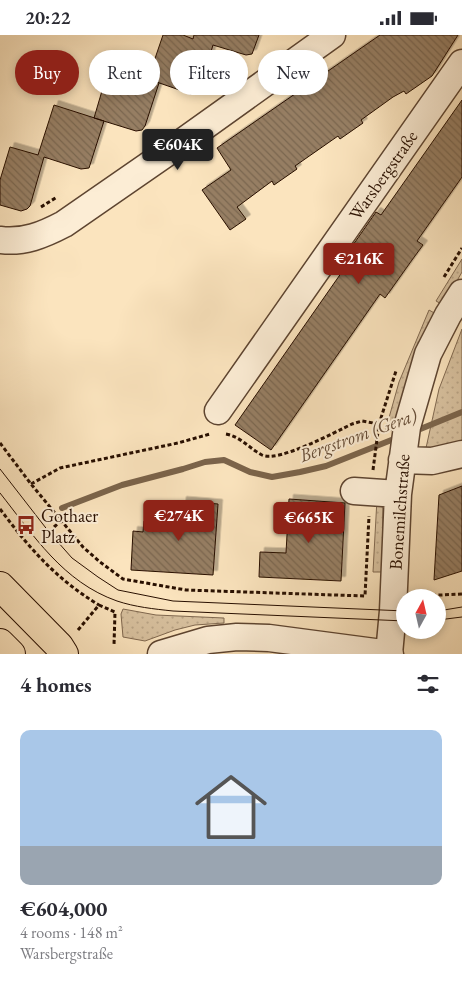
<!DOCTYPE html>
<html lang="en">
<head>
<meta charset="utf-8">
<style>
  :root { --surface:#fff; --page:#f2f2f3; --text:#2b2b33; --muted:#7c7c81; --line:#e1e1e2; --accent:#8f2418 }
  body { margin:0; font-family:"EB Garamond",serif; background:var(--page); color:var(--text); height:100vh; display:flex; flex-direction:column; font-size:19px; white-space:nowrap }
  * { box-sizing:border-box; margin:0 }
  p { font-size:16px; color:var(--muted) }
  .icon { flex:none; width:28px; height:28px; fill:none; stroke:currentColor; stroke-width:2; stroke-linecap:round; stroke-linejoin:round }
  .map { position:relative; height:619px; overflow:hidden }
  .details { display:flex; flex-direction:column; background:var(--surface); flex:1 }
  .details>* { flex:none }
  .top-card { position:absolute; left:15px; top:15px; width:432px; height:45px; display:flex; gap:10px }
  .needle { width:32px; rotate:8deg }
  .fabs { position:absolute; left:396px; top:554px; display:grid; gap:10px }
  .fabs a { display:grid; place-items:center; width:50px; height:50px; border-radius:50%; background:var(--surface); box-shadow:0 2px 8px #0003; font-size:25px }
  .price { position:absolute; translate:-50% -42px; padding:0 11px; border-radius:5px; background:var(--accent); color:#fff; font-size:16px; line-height:32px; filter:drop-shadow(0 1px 2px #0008) }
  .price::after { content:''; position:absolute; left:50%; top:30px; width:15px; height:11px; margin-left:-8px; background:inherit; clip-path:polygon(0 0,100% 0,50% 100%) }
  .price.on { background:#222; color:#fff }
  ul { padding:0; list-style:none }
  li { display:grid; align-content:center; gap:10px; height:265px; padding:0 20px }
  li+li { border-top:1px solid var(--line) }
  li span { display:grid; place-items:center; height:155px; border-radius:10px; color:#555 }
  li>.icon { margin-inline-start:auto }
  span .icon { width:90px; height:90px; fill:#fffc; stroke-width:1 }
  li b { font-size:21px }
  h2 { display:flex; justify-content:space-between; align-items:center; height:60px; padding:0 20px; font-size:21px }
  .tag { padding:0 18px; border-radius:22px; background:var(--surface); box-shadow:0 2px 8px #0003; font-size:18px; line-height:45px }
  .tag.on { background:var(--accent); color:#fff }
  .status { display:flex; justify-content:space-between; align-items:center; height:35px; padding:0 25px; background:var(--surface); direction:ltr }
  .status svg { height:14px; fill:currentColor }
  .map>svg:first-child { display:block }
  .grass { fill:url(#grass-dots); stroke:#80684f }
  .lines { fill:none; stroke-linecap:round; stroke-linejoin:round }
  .stream { stroke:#7b644b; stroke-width:6 }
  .building { fill:url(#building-back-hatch); stroke:#280f00; filter:url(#shadow) }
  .minor-casing { stroke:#5d4430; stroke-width:29 }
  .major-casing { stroke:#280f00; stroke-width:30 }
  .path { stroke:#280f00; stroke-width:3; stroke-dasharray:4 2.5; stroke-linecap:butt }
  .minor { stroke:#fcedd5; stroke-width:26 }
  .major { stroke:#fbe4be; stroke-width:28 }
  .tram { stroke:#280f00; stroke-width:1 }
  .labels { text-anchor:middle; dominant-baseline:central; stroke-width:4; stroke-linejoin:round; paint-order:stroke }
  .street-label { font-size:18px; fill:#280f00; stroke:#fcedd5 }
  .poi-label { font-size:18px; fill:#280f00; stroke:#fcedd5; text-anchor:start }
  .water-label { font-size:19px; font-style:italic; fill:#674e38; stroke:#fcedd5 }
</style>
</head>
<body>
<div class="status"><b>20:22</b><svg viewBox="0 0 49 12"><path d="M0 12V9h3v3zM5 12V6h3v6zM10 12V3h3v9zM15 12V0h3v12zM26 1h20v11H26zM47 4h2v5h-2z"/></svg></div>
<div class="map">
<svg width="462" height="619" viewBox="0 0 462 619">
  <defs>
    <pattern id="grass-dots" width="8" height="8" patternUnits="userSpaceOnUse" patternTransform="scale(1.25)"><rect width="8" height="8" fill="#d7c09e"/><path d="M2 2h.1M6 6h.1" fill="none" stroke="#b9a486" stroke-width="1.8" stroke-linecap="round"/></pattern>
    <pattern id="building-back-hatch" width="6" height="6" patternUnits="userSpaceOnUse" patternTransform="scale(1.25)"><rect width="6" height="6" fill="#967e63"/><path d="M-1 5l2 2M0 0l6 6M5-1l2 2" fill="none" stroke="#7a664f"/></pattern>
    <filter id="shadow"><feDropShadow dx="4.5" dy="-4.5" stdDeviation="0" flood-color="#0004"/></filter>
  </defs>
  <rect width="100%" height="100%" fill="#fbe4be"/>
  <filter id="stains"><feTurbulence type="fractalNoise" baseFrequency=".004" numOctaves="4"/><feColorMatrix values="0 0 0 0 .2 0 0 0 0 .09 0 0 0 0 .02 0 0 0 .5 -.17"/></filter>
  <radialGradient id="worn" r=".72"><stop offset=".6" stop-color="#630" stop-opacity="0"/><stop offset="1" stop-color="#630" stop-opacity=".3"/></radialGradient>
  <!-- grass -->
  <path class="grass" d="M462,224V237L443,270L436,266Z
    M429,275L436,279C417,316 404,354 393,395L385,397L399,347Z
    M462,294V406L451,410L426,413L439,354Z
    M377,464L383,468L382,537H373Z
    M123,574L156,580L224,583V588L195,590L175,595L145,606L123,602L121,579Z"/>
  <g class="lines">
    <!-- stream -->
    <path class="stream" d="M413,397L462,377
      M62,473L122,450L183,434L205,427L224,425L250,437L272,442L300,437L326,431L399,402"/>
  </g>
  <!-- building -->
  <path class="building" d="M163,0H183L193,4L194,0H259L252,19L246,20L213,10L200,53L197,57L191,59L148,44Z
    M380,0H458L432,41L406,59L404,56L393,62L361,85L363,88L340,104L338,101L295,131L297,134L274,150L272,146L237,172L246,184L230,195L202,155L231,135L217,113Z
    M109,32L159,48L145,91L142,95L136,96L94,83Z
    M462,65V142L417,206L423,210L412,225L385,263L380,259L271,415L235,390L344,234L339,230L376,177L381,180Z
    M54,70L104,86L89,133L81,134L44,122L30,171L27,174L21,176L0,170V145L10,112L38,120Z
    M462,451V536L434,545L439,460Z
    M289,464L345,468L341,546L259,542L260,517L286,518Z
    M182,466L218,469L213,540L131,535L133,496L143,497L144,486L180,488Z"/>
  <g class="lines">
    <!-- minor casing -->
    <g class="minor-casing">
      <path id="minor" d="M0,205C24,208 43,200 64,189L181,108L332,0
        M218,376L462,28
        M402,425L432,426L462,419
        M354,456L398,459
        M161,619L208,605L237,602L269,603L390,619
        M389,619L393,576L398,459L407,392L428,319L448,280L462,258"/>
    </g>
    <!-- major casing -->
    <g class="major-casing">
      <path id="major" d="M0,551L59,611L64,619
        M0,608L11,619"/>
    </g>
    <!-- path -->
    <path class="path" d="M41,172L57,162
      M444,242L462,213
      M226,399C241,402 249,413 262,420C278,428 335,397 352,389L362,386L379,389
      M0,408L31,449L83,512L100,527L123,544L186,555L365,561L369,481
      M373,435L379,389L396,336
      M31,449L60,433L178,408L210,399
      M0,474C30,514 56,544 99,570
      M54,492L62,485
      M419,561L462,559
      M78,595L99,570L115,577L114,610"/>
    <!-- minor -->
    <use href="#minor" class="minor"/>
    <!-- major -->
    <use href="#major" class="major"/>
    <!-- tram -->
    <path class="tram" d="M0,434L49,497L72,523L98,542L118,555L173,566L405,576
      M0,458C34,501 63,547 117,566C135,572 154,574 173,576L405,586
      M438,576L462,572
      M438,585L462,582"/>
  </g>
  <!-- icons -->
  <defs>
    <g id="bus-bare" transform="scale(1.5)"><path d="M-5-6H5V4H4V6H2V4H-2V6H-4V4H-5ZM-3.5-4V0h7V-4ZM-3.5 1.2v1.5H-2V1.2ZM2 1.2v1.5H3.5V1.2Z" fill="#8f2418" stroke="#fcedd5" stroke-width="2.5" paint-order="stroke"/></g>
  </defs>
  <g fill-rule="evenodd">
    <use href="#bus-bare" x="26" y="490"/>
  </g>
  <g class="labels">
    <!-- street labels -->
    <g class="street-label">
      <text transform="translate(383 140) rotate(-55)">Warsbergstraße</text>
      <text transform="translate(399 477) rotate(-86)">Bonemilchstraße</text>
    </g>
    <!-- poi labels -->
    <g class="poi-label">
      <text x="41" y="480">Gothaer<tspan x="41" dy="21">Platz</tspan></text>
    </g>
    <!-- water labels -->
    <g class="water-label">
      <text transform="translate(358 400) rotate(-20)">Bergstrom (Gera)</text>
    </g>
  </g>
  <rect width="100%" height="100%" filter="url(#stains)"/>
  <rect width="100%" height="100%" fill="url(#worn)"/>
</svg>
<div class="fabs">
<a><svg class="needle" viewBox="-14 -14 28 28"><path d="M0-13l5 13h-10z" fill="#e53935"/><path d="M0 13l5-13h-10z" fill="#7c7c81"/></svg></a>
</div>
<b class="price on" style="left:178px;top:136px">€604K</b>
<b class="price" style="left:359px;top:250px">€216K</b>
<b class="price" style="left:179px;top:507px">€274K</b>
<b class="price" style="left:309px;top:509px">€665K</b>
<div class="top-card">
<a class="tag on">Buy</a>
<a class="tag">Rent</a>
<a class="tag">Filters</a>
<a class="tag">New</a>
</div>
</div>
<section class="details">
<h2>4 homes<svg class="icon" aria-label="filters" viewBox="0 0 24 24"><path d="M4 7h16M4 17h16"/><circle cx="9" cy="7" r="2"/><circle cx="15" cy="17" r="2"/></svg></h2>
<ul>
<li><span style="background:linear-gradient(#a9c7e8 75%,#9aa5b1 0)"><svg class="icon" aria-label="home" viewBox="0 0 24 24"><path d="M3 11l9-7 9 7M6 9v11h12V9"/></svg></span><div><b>€604,000</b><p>4 rooms · 148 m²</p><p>Warsbergstraße</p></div></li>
</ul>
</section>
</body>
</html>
